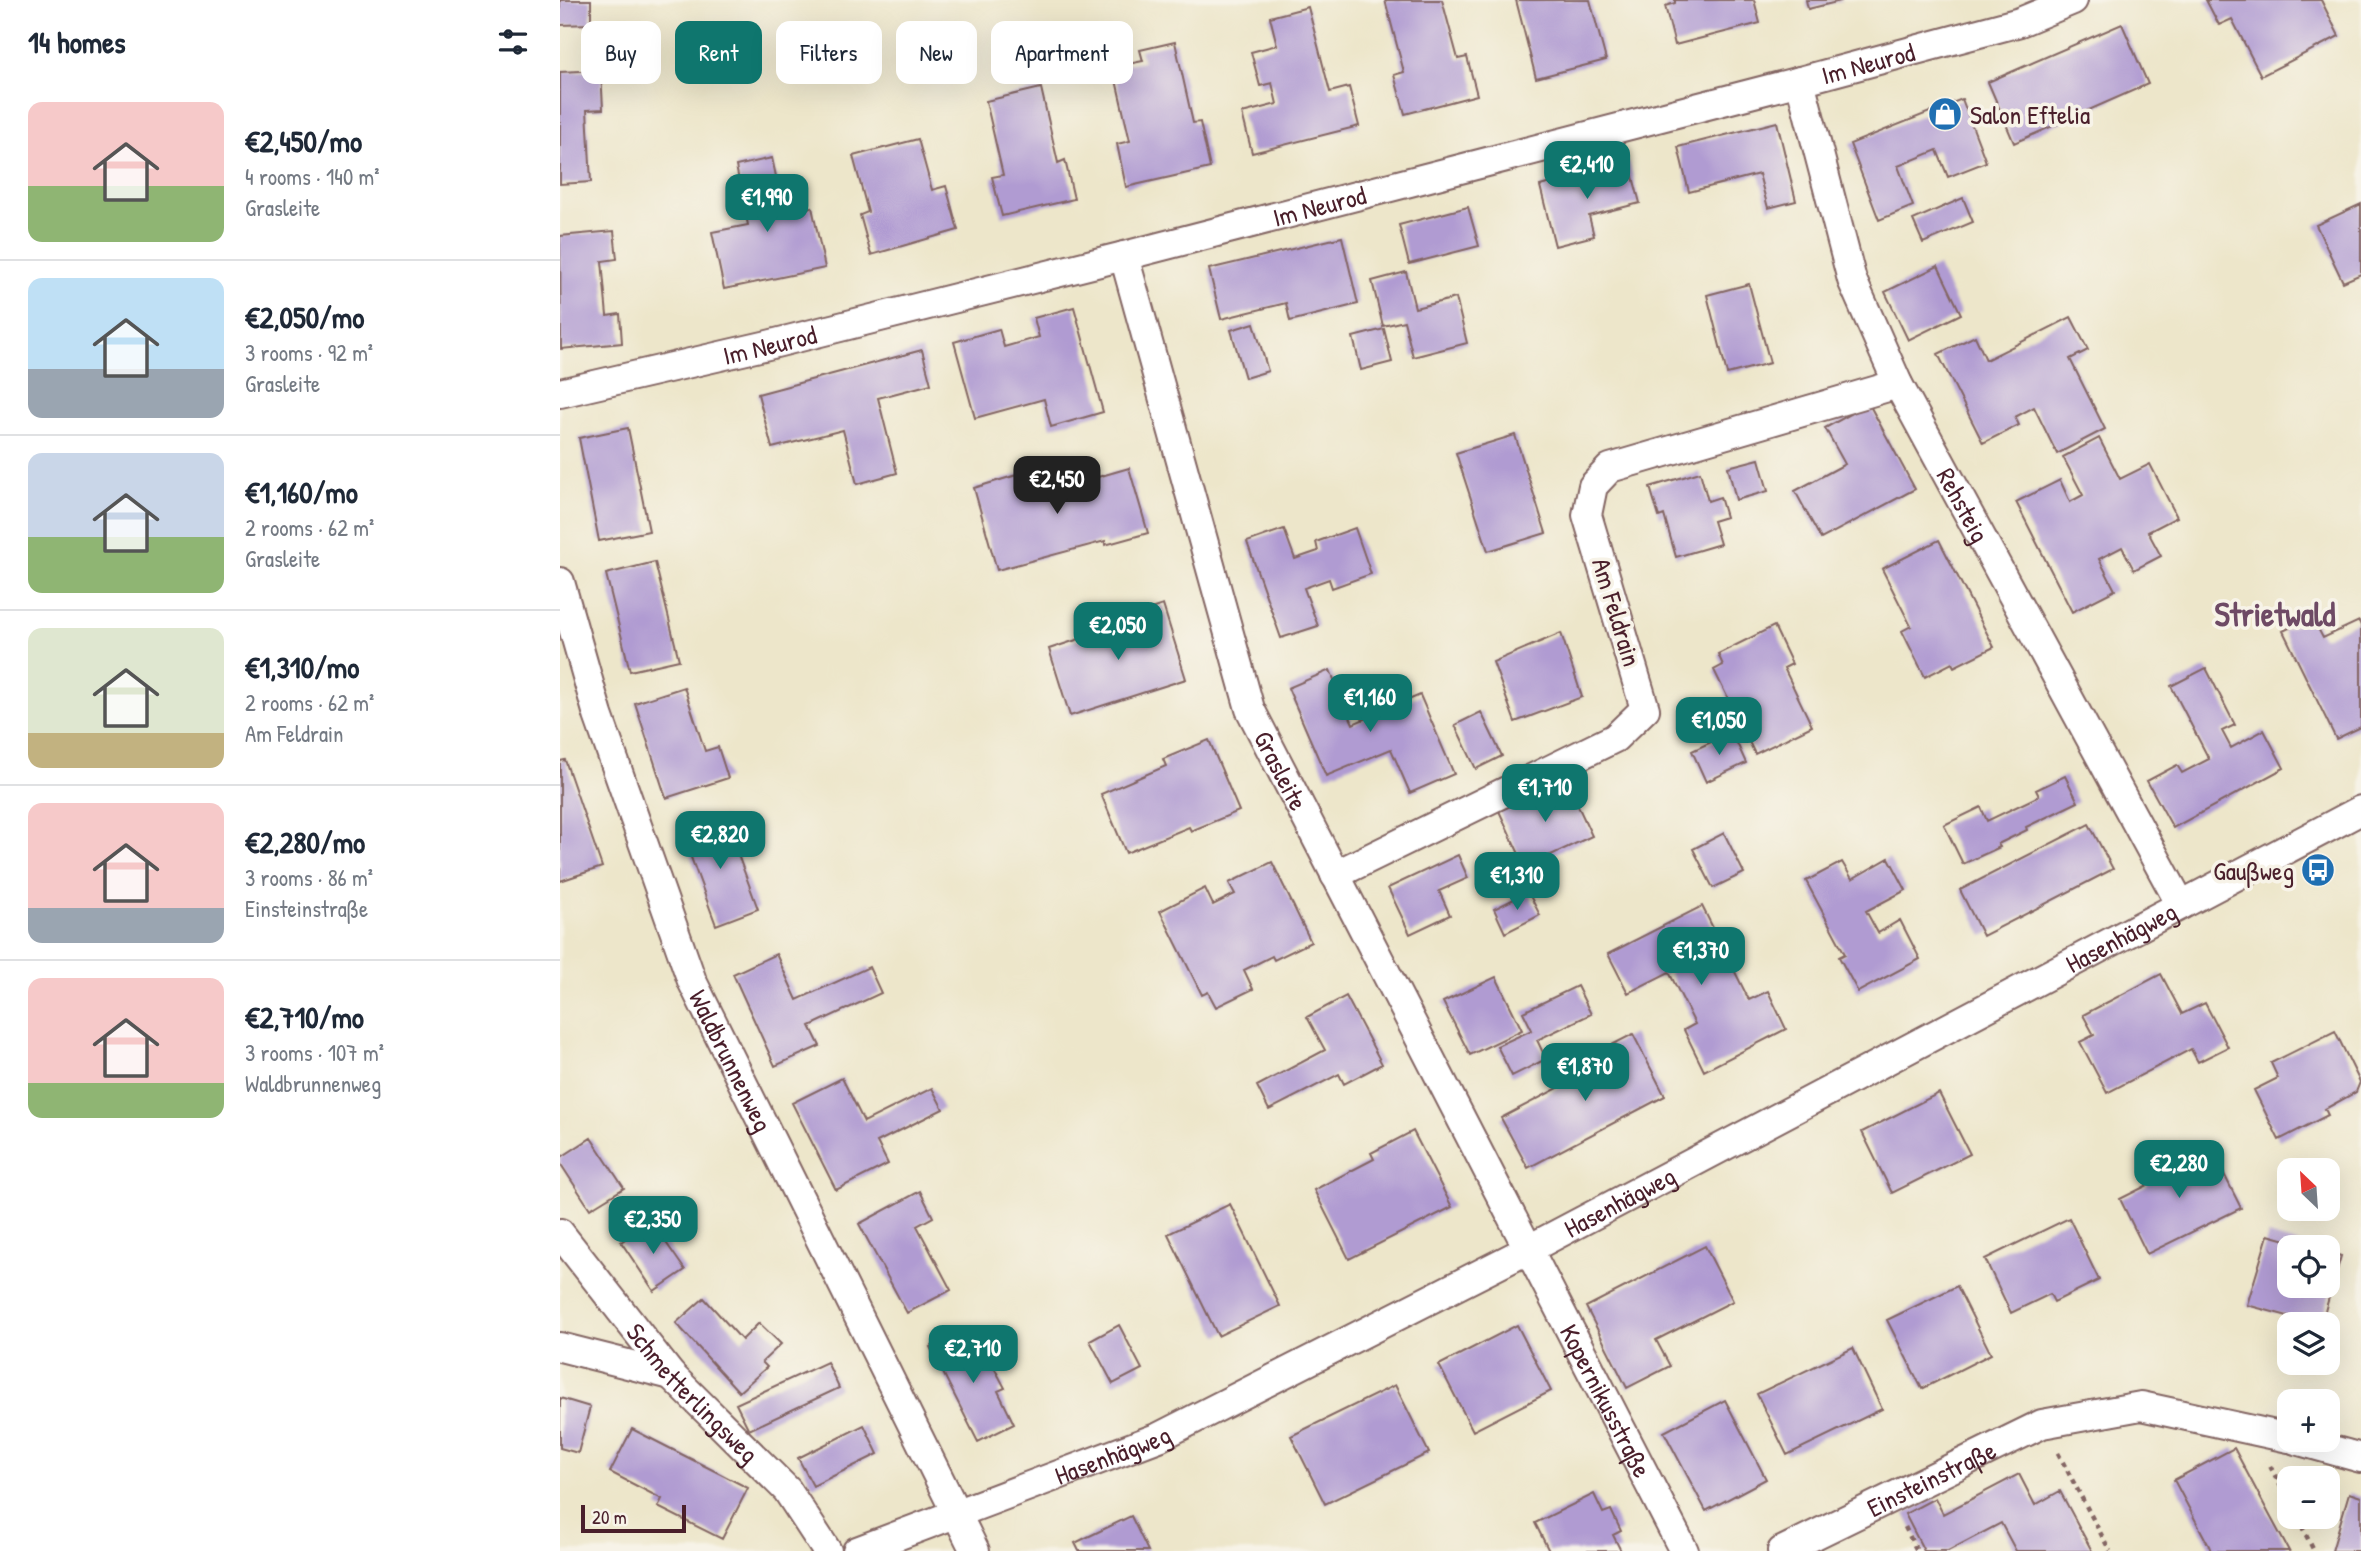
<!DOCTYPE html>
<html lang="en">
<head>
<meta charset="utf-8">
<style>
  :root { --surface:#fff; --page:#f2f2f3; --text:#1f2937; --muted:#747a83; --line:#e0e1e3; --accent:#0f766e }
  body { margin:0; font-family:"Patrick Hand",sans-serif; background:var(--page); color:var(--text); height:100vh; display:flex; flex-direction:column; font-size:26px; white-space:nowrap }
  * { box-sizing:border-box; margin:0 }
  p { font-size:23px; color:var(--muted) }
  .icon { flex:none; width:38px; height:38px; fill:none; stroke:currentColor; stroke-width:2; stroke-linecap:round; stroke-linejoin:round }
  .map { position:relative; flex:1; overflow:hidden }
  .drawer { display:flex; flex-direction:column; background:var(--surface); width:560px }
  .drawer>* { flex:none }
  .banner { position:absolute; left:21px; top:21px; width:665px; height:63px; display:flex; gap:14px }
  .needle { width:46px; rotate:335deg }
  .buttons { position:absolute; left:1717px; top:1158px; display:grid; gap:14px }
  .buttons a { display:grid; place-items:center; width:63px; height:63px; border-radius:14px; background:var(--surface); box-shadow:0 7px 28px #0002; font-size:35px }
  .scale { position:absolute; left:21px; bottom:18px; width:105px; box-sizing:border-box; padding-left:7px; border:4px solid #4a1f2b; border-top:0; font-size:19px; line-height:24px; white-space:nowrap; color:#4a1f2b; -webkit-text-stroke:5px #f7f3e8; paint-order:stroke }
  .price { position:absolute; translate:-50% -60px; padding:0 16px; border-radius:14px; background:var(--accent); color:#fff; font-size:23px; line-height:46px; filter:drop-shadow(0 2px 4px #0008) }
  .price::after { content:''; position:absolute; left:50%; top:42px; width:21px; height:16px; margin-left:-10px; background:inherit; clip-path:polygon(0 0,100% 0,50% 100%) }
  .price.current { background:#222; color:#fff }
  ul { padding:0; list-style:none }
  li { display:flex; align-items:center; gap:21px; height:175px; padding:0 28px }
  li+li { border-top:2px solid var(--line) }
  li span { display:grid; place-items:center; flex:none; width:196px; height:140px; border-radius:14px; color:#555 }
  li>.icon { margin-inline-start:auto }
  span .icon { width:84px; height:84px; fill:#fffc; stroke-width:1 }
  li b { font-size:30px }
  h2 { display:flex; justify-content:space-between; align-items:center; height:84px; padding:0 28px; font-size:30px }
  .tag { padding:0 24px; border-radius:14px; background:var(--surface); box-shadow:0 7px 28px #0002; font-size:24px; line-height:63px }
  .tag.current { background:var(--accent); color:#fff }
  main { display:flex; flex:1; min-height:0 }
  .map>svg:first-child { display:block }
  .building { fill:#b09bd2 }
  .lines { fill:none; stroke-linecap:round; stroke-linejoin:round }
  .street-casing { stroke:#836563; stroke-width:32 }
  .path { stroke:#836563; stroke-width:4.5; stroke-dasharray:5 5; stroke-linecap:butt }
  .street { stroke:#fff; stroke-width:28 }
  .labels { text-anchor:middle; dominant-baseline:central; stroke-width:7; stroke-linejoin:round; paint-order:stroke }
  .street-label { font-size:26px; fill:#4a1f2b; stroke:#f7f3e8 }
  .poi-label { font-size:26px; fill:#4a1f2b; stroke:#f7f3e8; text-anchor:start }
  .district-label { font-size:33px; font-weight:bold; fill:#6e4a65; stroke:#f7f3e8 }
</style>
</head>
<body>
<main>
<section class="drawer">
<h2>14 homes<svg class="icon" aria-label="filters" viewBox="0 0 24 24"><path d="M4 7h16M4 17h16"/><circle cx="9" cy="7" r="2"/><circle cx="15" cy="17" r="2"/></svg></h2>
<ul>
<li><span style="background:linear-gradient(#f6c9c9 60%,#8fb573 0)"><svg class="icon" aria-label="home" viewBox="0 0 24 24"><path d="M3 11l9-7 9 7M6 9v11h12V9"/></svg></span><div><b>€2,450/mo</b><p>4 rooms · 140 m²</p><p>Grasleite</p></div></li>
<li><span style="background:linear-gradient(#bfe0f5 65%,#9aa5b1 0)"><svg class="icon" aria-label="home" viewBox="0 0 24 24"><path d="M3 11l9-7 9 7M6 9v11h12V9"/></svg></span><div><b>€2,050/mo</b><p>3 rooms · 92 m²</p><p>Grasleite</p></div></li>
<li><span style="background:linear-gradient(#c9d6e8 60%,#8fb573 0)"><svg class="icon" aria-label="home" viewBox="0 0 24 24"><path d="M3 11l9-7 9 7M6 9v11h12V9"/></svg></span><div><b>€1,160/mo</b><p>2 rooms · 62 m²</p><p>Grasleite</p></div></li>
<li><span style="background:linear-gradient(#dfe7d0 75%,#c2b280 0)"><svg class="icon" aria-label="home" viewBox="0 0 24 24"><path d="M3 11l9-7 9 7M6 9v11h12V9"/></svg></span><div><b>€1,310/mo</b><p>2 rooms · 62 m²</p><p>Am Feldrain</p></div></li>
<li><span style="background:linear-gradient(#f6c9c9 75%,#9aa5b1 0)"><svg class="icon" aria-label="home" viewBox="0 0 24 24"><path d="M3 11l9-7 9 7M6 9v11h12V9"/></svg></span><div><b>€2,280/mo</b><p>3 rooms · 86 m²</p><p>Einsteinstraße</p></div></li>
<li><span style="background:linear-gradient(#f6c9c9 75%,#8fb573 0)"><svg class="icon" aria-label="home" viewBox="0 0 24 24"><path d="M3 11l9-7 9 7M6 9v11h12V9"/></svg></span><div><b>€2,710/mo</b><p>3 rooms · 107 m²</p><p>Waldbrunnenweg</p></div></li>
</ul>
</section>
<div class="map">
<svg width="1801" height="1551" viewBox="0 0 1801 1551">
  <rect width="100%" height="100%" fill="#f7f3e8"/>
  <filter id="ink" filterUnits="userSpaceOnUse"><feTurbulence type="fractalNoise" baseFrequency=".0143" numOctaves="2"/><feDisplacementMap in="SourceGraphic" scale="14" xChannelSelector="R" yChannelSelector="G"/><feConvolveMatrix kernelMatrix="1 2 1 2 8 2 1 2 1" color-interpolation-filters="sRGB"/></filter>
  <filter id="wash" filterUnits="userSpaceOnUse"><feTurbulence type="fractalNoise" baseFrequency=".00686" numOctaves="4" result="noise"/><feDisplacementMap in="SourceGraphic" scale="28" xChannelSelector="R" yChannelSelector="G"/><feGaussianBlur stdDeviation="1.57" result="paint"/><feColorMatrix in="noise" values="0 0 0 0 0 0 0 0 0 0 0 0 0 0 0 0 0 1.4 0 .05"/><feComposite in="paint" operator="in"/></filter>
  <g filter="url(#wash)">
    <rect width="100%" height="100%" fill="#ede6ca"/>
    <g id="blocks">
      <!-- building -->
      <path class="building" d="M0,0H31V24L0,25Z
        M825,0H882L898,59L907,57L917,95L845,114L834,75L844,72Z
        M956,0H1030L1046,60L976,78Z
        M1115,0H1194L1200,23L1115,45L1105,6L1115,3Z
        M1246,0H1281V1L1248,9Z
        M1646,0H1761L1779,36L1701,76L1672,19L1659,25Z
        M748,7L770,92L789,87L799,126L692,153L682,113L717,104L712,83L700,86L691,52L717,45L710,17Z
        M1562,24L1588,84L1454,143L1428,82Z
        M615,42L633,123L640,122L650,168L566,187L557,144L570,141L553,67L583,61L580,50Z
        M41,70L43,109L27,110L31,182L0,184V72Z
        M481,88L498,163L505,160L514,199L442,216L432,177L443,175L426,101Z
        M1402,99L1426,162L1388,177L1377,150L1338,166L1353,206L1319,220L1290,144Z
        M1217,122L1236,201L1208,208L1199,174L1129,192L1118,147Z
        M358,139L372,190L386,186L398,230L311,255L300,215L308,212L293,156Z
        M212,158L224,213L252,207L265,268L164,289L152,232L188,225L176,166Z
        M1069,162L1080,203L1029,216L1034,236L995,246L980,186Z
        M1403,198L1413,222L1363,243L1353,220Z
        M1801,204V274L1783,282L1756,225Z
        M908,207L919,246L849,264L839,225Z
        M54,231L57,259L42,261L47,316L60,314L62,343L1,349L0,236Z
        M782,237L798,304L730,321L726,303L661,319L649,269Z
        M1378,266L1401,314L1348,340L1325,292Z
        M846,272L855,308L896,298L907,343L853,357L844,321L823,326L812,281Z
        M1189,284L1210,363L1167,374L1147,295Z
        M514,307L543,412L491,427L484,399L415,418L394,342L439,329L444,347L479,337L474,318Z
        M1511,317L1528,350L1510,359L1545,429L1497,454L1474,407L1455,417L1459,425L1423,443L1378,354L1415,336L1426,360Z
        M694,323L708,371L685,378L671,330Z
        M824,329L832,362L801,370L793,337Z
        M362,350L371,384L318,398L337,473L297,484L283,430L212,448L198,394Z
        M1309,404L1355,489L1261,539L1235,491L1285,464L1265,428Z
        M68,428L89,531L39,541L19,438Z
        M955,435L986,533L928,551L896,453Z
        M1539,438L1560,479L1590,464L1617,517L1588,532L1601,556L1574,570L1562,547L1539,559L1555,590L1512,612L1456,502L1500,480L1510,502L1523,495L1503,457Z
        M1199,459L1208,491L1176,500L1168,467Z
        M569,468L588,533L545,545V541L437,570L414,488L473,470L479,494Z
        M1140,472L1148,501L1160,497L1166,517L1153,521L1160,544L1116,557L1104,515L1099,517L1090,487Z
        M795,528L811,574L772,588L769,579L744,588L758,626L721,638L687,542L724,529L735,559L758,551L756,542Z
        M1379,540L1434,647L1394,667L1392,663L1365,677L1342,631L1351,626L1322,569Z
        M95,562L119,660L70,671L46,574Z
        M603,605L626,679L510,716L489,649L565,624L563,618Z
        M1752,617L1763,638L1799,621L1801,626V727L1776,739L1723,631Z
        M1214,626L1232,664L1224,668L1252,726L1195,754L1154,670L1163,665L1158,654Z
        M1001,633L1022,697L955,722L933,662Z
        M1646,668L1675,725L1662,731L1671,748L1704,730L1724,768L1613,828L1587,781L1617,765L1622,773L1649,759L1611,686Z
        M770,670L793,724L860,695L894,774L850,793L831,749L766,776L728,688Z
        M124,687L145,751L158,747L168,778L106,798L75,703Z
        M921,712L942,756L916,769L895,725Z
        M1172,732L1186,763L1146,782L1132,751Z
        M649,740L679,811L631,831L629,827L566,853L541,794L606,766L603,759Z
        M5,760L42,867L0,881V761Z
        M1505,776L1518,802L1466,827L1467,830L1438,844L1440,847L1403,864L1384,825L1421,807L1427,821L1479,796L1476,790Z
        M1006,780L1032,836L965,867L939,811Z
        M164,817L198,909L156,925L122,833Z
        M1529,824L1553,869L1423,936L1400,890Z
        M1164,833L1184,873L1153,888L1133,849Z
        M898,855L908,878L879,891L890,915L850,934L828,888Z
        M1329,858L1346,890L1306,911L1318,933L1340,920L1360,959L1298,992L1279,957L1285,954L1246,881L1282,862L1292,879Z
        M712,862L751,942L714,960L712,956L684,970L693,989L656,1007L648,992L642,995L600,911L645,888L653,905L675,894L669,883Z
        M968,892L980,915L945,933L934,909Z
        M1142,906L1189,1000L1208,991L1226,1029L1144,1071L1124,1030L1135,1024L1109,972L1068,993L1048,954Z
        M216,954L237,1000L309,967L321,993L250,1026L260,1046L215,1066L173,974Z
        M1601,974L1622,1014L1645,1003L1668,1047L1638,1062L1631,1049L1547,1093L1520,1042L1534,1035L1523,1015Z
        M936,977L962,1030L910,1055L883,1002Z
        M1017,986L1031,1014L977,1040L986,1059L952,1076L937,1046L972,1030L963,1012Z
        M786,996L822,1064L784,1084L779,1074L709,1110L697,1086L765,1050L747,1017Z
        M1775,1031L1800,1082L1796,1092L1765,1109L1768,1115L1719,1140L1694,1090L1718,1078L1711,1063Z
        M1073,1034L1105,1096L968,1168L941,1118L1040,1066L1034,1054Z
        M282,1078L304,1122L372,1088L383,1109L317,1142L328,1164L276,1190L232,1103Z
        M1379,1093L1410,1154L1332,1193L1302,1132Z
        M853,1131L892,1207L789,1259L754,1190L814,1159L811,1153Z
        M31,1138L64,1188L30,1209L0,1163V1158Z
        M1652,1150L1681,1208L1587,1254L1560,1199L1588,1185L1582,1174L1627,1152L1631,1160Z
        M360,1191L373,1217L357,1226L391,1290L347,1313L299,1224Z
        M670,1204L720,1306L658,1336L608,1234Z
        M1509,1218L1539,1280L1494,1302L1490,1294L1451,1313L1425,1259Z
        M91,1221L125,1270L94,1291L61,1242Z
        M1708,1235L1751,1247L1729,1248V1286H1768V1252L1781,1256L1761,1325L1687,1305Z
        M1145,1246L1173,1301L1096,1340L1110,1366L1067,1388L1026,1307Z
        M1397,1286L1431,1354L1362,1389L1327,1320Z
        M144,1298L182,1340L199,1323L221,1344L202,1362L207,1367L179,1392L116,1323Z
        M559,1325L582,1369L553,1384L530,1341Z
        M957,1325L991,1391L913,1431L879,1365Z
        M406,1329L422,1361L429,1358L445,1388L438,1391L454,1424L418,1442L370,1347Z
        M1293,1348L1322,1409L1227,1455L1197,1394Z
        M267,1362L279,1388L189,1430L176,1404Z
        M835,1385L869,1453L765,1504L731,1436Z
        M0,1398L30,1407L18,1453L0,1448Z
        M1165,1400L1206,1479L1146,1511L1104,1432Z
        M304,1425L318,1454L253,1486L238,1458Z
        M72,1429L188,1488L162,1539L98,1507L102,1499L50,1472Z
        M1674,1448L1709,1514L1729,1551H1651L1649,1546L1614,1480Z
        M1459,1474L1475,1505L1500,1491L1532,1551H1456L1441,1523L1388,1551H1364L1345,1514L1375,1498L1383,1514Z
        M1789,1493L1801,1497V1551H1772Z
        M1034,1494L1043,1513L1051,1510L1061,1531L1053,1535L1061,1551H989L975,1523Z
        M571,1516L588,1551H519L515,1543Z"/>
    </g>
  </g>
  <g filter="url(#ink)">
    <use href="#blocks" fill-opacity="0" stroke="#836563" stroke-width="2"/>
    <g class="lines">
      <!-- street casing -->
      <g class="street-casing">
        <g id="street">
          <path id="s1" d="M1240,81L1292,280L1338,384L1621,905"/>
          <path id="s2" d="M564,256L690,709L1124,1551"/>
          <path id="s3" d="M0,393L208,345L564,256L1240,81L1460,22L1513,0"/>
          <path id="s4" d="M0,582L38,715L132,981L415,1551"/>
          <path d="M775,875L1055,738L1085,709L1027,515L1033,486L1050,468L1338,384"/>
          <path id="s5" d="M0,1233L111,1375L227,1490L267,1551"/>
          <path d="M0,1347L111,1375"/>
          <path d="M1736,1440L1801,1458"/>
          <path id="s6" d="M297,1551L599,1437L969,1249L1801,810"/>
          <path id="s7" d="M1222,1551L1482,1424L1581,1406L1729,1438"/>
        </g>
      </g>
      <!-- path -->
      <path class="path" d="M1498,1453L1550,1551
        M1710,1466L1729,1502
        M1737,1517L1754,1551
        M1345,1527L1357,1551"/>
      <!-- street -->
      <use href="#street" class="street"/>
    </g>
  </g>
  <!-- icons -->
  <defs>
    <g id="shop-disc" transform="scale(1.75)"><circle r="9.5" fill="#1f6fb2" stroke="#f7f3e8"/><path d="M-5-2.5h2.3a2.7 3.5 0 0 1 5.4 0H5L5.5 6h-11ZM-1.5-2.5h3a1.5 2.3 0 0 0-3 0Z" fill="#fff"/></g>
    <g id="bus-disc" transform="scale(1.75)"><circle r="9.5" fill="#1f6fb2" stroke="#f7f3e8"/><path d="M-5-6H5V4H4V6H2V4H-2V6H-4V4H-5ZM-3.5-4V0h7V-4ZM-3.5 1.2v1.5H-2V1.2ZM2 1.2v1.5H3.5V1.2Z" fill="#fff"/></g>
  </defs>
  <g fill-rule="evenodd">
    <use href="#shop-disc" x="1385" y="114"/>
    <use href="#bus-disc" x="1758" y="870"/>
  </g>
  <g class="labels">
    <!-- street labels -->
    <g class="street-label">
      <text stroke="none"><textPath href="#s3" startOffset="1349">Im Neurod</textPath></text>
      <text stroke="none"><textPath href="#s3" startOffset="782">Im Neurod</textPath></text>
      <text stroke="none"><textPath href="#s3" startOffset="215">Im Neurod</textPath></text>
      <text stroke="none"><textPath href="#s1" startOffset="457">Rehsteig</textPath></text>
      <text transform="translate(1057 612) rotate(73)">Am Feldrain</text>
      <text stroke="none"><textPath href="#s2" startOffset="539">Grasleite</textPath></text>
      <text stroke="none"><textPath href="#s6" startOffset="1407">Hasenhägweg</textPath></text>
      <text stroke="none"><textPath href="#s4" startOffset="509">Waldbrunnenweg</textPath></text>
      <text stroke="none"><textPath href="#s6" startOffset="840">Hasenhägweg</textPath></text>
      <text stroke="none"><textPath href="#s5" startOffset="208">Schmetterlingsweg</textPath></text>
      <text stroke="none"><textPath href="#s2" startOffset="1248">Kopernikusstraße</textPath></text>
      <text stroke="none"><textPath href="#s6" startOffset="273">Hasenhägweg</textPath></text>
      <text stroke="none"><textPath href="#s7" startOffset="166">Einsteinstraße</textPath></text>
    </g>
    <!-- poi labels -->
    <g class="poi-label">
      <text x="1410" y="114">Salon Eftelia</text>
      <text x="1734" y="870" text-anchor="end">Gaußweg</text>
    </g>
    <!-- district labels -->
    <g class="district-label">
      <text x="1715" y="614">Strietwald</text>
    </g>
  </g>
</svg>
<div class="buttons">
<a><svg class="needle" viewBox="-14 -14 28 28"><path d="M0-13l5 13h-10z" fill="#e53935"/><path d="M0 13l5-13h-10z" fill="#747a83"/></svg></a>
<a><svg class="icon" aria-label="locate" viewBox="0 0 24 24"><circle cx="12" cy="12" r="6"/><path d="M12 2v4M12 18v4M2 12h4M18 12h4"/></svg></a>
<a><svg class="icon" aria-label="layers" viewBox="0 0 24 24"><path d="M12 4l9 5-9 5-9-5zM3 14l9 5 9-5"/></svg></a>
<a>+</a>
<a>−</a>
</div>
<div class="scale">20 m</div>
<b class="price" style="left:1027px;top:201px">€2,410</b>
<b class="price" style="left:207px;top:234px">€1,990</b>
<b class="price current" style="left:497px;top:516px">€2,450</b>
<b class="price" style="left:558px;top:662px">€2,050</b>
<b class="price" style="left:810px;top:734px">€1,160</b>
<b class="price" style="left:1159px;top:757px">€1,050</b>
<b class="price" style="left:985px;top:824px">€1,710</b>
<b class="price" style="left:160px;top:871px">€2,820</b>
<b class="price" style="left:957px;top:912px">€1,310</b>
<b class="price" style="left:1141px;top:987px">€1,370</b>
<b class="price" style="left:1025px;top:1103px">€1,870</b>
<b class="price" style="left:1619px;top:1200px">€2,280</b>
<b class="price" style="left:93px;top:1256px">€2,350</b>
<b class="price" style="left:413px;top:1385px">€2,710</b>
<div class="banner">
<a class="tag">Buy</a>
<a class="tag current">Rent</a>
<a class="tag">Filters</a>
<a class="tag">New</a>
<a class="tag">Apartment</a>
</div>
</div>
</main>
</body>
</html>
